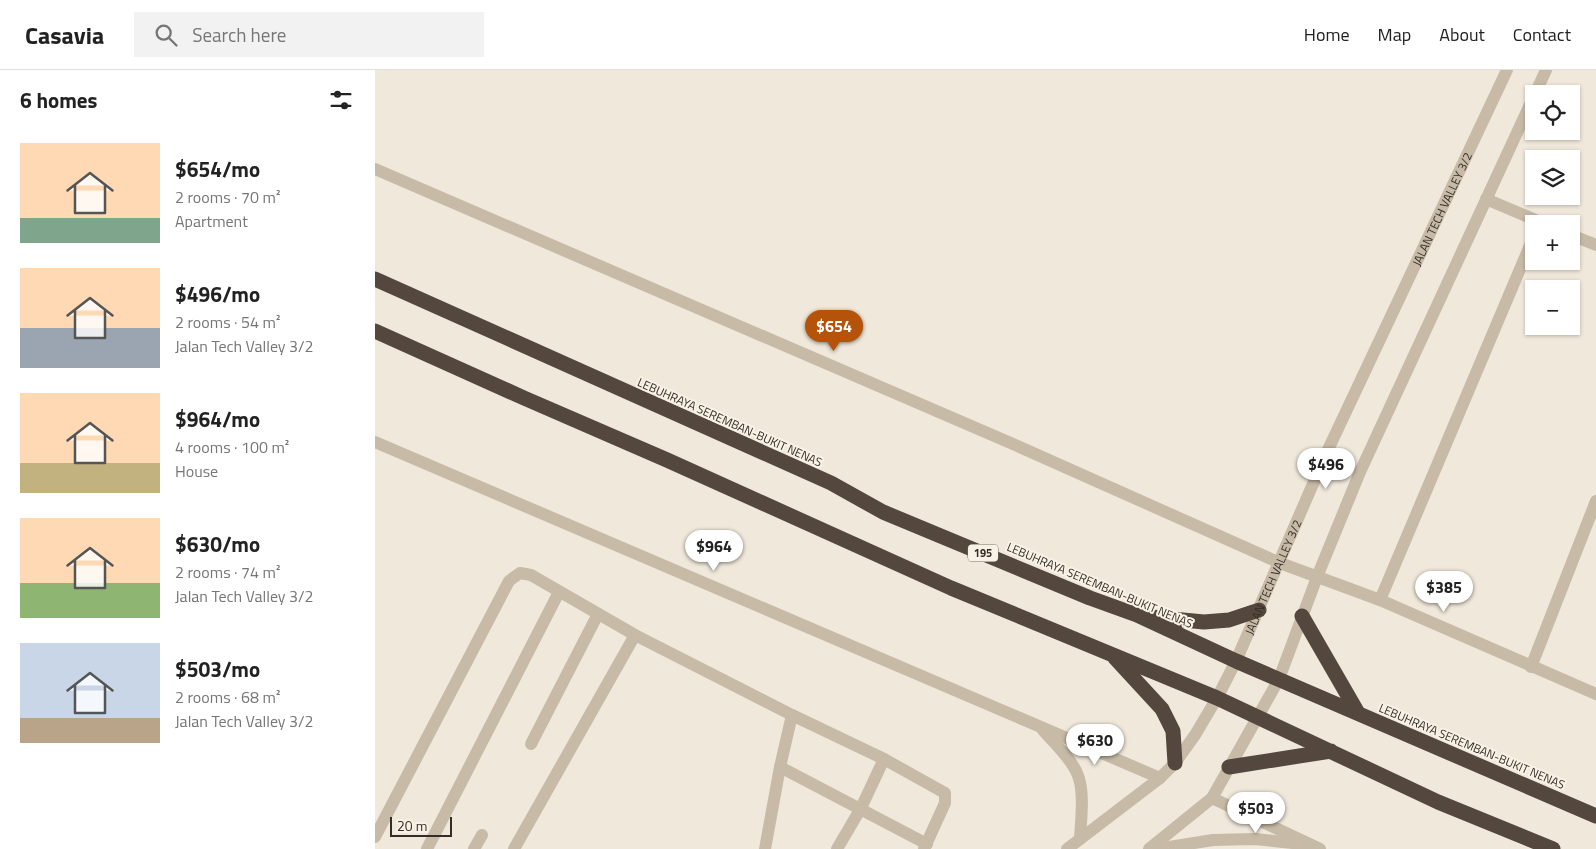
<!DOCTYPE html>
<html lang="en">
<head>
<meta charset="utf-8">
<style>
  :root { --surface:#fff; --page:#f2f2f2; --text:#222; --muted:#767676; --line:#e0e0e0; --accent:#b45309 }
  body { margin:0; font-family:"Titillium Web",sans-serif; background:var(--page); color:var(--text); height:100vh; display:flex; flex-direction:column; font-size:19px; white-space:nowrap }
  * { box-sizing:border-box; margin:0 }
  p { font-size:16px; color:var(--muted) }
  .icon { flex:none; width:28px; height:28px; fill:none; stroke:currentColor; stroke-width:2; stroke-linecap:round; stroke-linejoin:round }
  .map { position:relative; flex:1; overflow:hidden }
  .panel { display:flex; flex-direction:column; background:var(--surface); width:375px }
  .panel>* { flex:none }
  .buttons { position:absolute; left:1150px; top:15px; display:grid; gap:10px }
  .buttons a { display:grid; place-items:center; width:55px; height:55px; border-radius:0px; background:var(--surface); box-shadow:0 1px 4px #0004; font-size:25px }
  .scale { position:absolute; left:15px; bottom:12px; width:62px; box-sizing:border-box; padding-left:5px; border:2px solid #342d27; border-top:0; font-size:14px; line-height:18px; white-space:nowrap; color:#342d27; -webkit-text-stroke:4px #f8f2e6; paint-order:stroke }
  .price { position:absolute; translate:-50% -42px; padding:0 11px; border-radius:18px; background:#fff; color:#222; font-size:16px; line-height:32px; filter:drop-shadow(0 1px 2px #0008) }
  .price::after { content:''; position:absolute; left:50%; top:30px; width:15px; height:11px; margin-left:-8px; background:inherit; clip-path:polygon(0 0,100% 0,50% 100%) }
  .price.selected { background:var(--accent); color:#fff }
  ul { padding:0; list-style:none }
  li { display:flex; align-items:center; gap:15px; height:125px; padding:0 20px }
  li span { display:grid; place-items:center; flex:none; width:140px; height:100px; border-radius:0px; color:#555 }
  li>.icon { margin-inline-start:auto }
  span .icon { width:60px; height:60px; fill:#fffc; stroke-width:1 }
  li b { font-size:21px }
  h2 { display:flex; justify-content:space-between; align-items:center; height:60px; padding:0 20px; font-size:21px }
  header { display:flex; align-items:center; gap:30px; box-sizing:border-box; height:70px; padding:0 25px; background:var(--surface); border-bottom:1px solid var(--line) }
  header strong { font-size:24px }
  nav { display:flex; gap:28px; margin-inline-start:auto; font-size:18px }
  .search { width:350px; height:45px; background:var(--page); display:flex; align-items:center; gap:12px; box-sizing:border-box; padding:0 18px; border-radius:0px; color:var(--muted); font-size:19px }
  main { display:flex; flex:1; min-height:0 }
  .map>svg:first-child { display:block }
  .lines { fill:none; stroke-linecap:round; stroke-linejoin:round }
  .minor { stroke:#c7baa7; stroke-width:12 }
  .highway { stroke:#54483e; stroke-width:15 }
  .labels { text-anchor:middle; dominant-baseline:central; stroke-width:4; stroke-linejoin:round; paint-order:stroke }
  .shield { fill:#f8f2e6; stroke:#6f6860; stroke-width:1 }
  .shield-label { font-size:11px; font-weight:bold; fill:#342d27 }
  .street-label { font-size:12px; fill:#342d27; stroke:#f8f2e6 }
</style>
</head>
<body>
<header>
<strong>Casavia</strong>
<div class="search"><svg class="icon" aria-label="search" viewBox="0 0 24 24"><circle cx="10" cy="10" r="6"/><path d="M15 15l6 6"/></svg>Search here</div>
<nav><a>Home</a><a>Map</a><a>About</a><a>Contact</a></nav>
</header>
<main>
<section class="panel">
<h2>6 homes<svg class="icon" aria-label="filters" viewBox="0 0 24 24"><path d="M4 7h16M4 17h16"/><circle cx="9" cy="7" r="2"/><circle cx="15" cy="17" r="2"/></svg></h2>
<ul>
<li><span style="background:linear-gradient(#ffd9b3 75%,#7fa58c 0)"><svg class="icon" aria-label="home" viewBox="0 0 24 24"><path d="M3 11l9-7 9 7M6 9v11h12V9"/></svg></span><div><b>$654/mo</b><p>2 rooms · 70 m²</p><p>Apartment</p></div></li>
<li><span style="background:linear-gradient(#ffd9b3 60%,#9aa5b1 0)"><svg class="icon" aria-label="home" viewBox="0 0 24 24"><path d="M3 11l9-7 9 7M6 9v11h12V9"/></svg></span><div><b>$496/mo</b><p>2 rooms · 54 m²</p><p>Jalan Tech Valley 3/2</p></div></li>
<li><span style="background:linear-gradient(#ffd9b3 70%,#c2b280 0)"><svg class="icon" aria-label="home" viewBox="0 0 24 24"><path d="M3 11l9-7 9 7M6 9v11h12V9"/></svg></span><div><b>$964/mo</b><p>4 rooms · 100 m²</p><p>House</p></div></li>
<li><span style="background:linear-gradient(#ffd9b3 65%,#8fb573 0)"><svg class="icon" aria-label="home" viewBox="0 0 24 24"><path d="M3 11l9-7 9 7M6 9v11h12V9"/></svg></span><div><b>$630/mo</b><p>2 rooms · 74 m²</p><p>Jalan Tech Valley 3/2</p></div></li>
<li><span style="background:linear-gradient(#c9d6e8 75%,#b9a48a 0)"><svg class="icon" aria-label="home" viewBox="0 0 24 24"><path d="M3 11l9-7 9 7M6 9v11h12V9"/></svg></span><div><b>$503/mo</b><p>2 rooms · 68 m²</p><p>Jalan Tech Valley 3/2</p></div></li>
</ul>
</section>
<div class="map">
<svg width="1221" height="779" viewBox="0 0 1221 779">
  <rect width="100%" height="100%" fill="#f0e8da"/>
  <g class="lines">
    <!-- minor -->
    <g class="minor">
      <path d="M1160,24L1171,0"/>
      <path d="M0,99L638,374L905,493L1005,530L1221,624"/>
      <path d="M1111,129L1170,154"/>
      <path d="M1196,165L1221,175"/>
      <path d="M0,372L785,708"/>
      <path d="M1005,530L1159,166"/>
      <path d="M1156,597L1221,431"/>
      <path d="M417,645L509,689L486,738L462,779"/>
      <path d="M668,660C679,673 695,687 702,703C710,720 706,750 705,769"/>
      <path d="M156,674L223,544"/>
      <path d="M509,689L570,723V733L549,779"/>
      <path d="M405,697L552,774"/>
      <path d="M837,728L945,779"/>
      <path d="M0,767L134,511L145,503L156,505L260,565L417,645L405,697L390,779"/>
      <path d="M52,779L184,522"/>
      <path d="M99,779L107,765"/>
      <path d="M139,779L260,565"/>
      <path id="s1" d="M692,779L785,708L800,693L820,665L842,628L861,591L951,384L1132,0"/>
      <path d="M774,779L837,728L904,609L942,507L985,402L1159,26"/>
      <path d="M782,779L838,770L880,769L936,775"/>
    </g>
    <!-- highway -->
    <path class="highway" d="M0,209L456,413L508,442L715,528L762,545L861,591L1221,746
      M0,261L149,328L292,390L576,518L842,628L1063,732L1178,779
      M927,546L983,643
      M776,547L829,552L854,550L884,540
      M740,588L787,639L798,661L800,693
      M854,697L956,681"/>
  </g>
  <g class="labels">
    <!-- shield labels -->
    <rect class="shield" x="593" y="474.5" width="30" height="17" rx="4"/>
    <g class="shield-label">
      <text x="608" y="483">195</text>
    </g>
    <!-- street labels -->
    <g class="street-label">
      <text stroke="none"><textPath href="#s1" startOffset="754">JALAN TECH VALLEY 3/2</textPath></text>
      <text transform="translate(355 352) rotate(24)">LEBUHRAYA SEREMBAN-BUKIT NENAS</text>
      <text stroke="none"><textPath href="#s1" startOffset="349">JALAN TECH VALLEY 3/2</textPath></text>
      <text transform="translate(725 515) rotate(23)">LEBUHRAYA SEREMBAN-BUKIT NENAS</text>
      <text transform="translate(1097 676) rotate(23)">LEBUHRAYA SEREMBAN-BUKIT NENAS</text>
    </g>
  </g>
</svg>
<div class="buttons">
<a><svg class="icon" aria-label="locate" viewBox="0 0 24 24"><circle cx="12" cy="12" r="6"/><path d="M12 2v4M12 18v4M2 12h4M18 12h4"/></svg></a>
<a><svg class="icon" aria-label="layers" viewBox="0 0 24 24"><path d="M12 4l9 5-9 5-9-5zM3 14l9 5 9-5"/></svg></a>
<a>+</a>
<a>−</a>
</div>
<div class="scale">20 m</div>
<b class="price selected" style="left:459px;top:282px">$654</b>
<b class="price" style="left:951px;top:420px">$496</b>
<b class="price" style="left:339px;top:502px">$964</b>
<b class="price" style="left:1069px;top:543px">$385</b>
<b class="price" style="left:720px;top:696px">$630</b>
<b class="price" style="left:881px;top:764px">$503</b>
</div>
</main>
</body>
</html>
